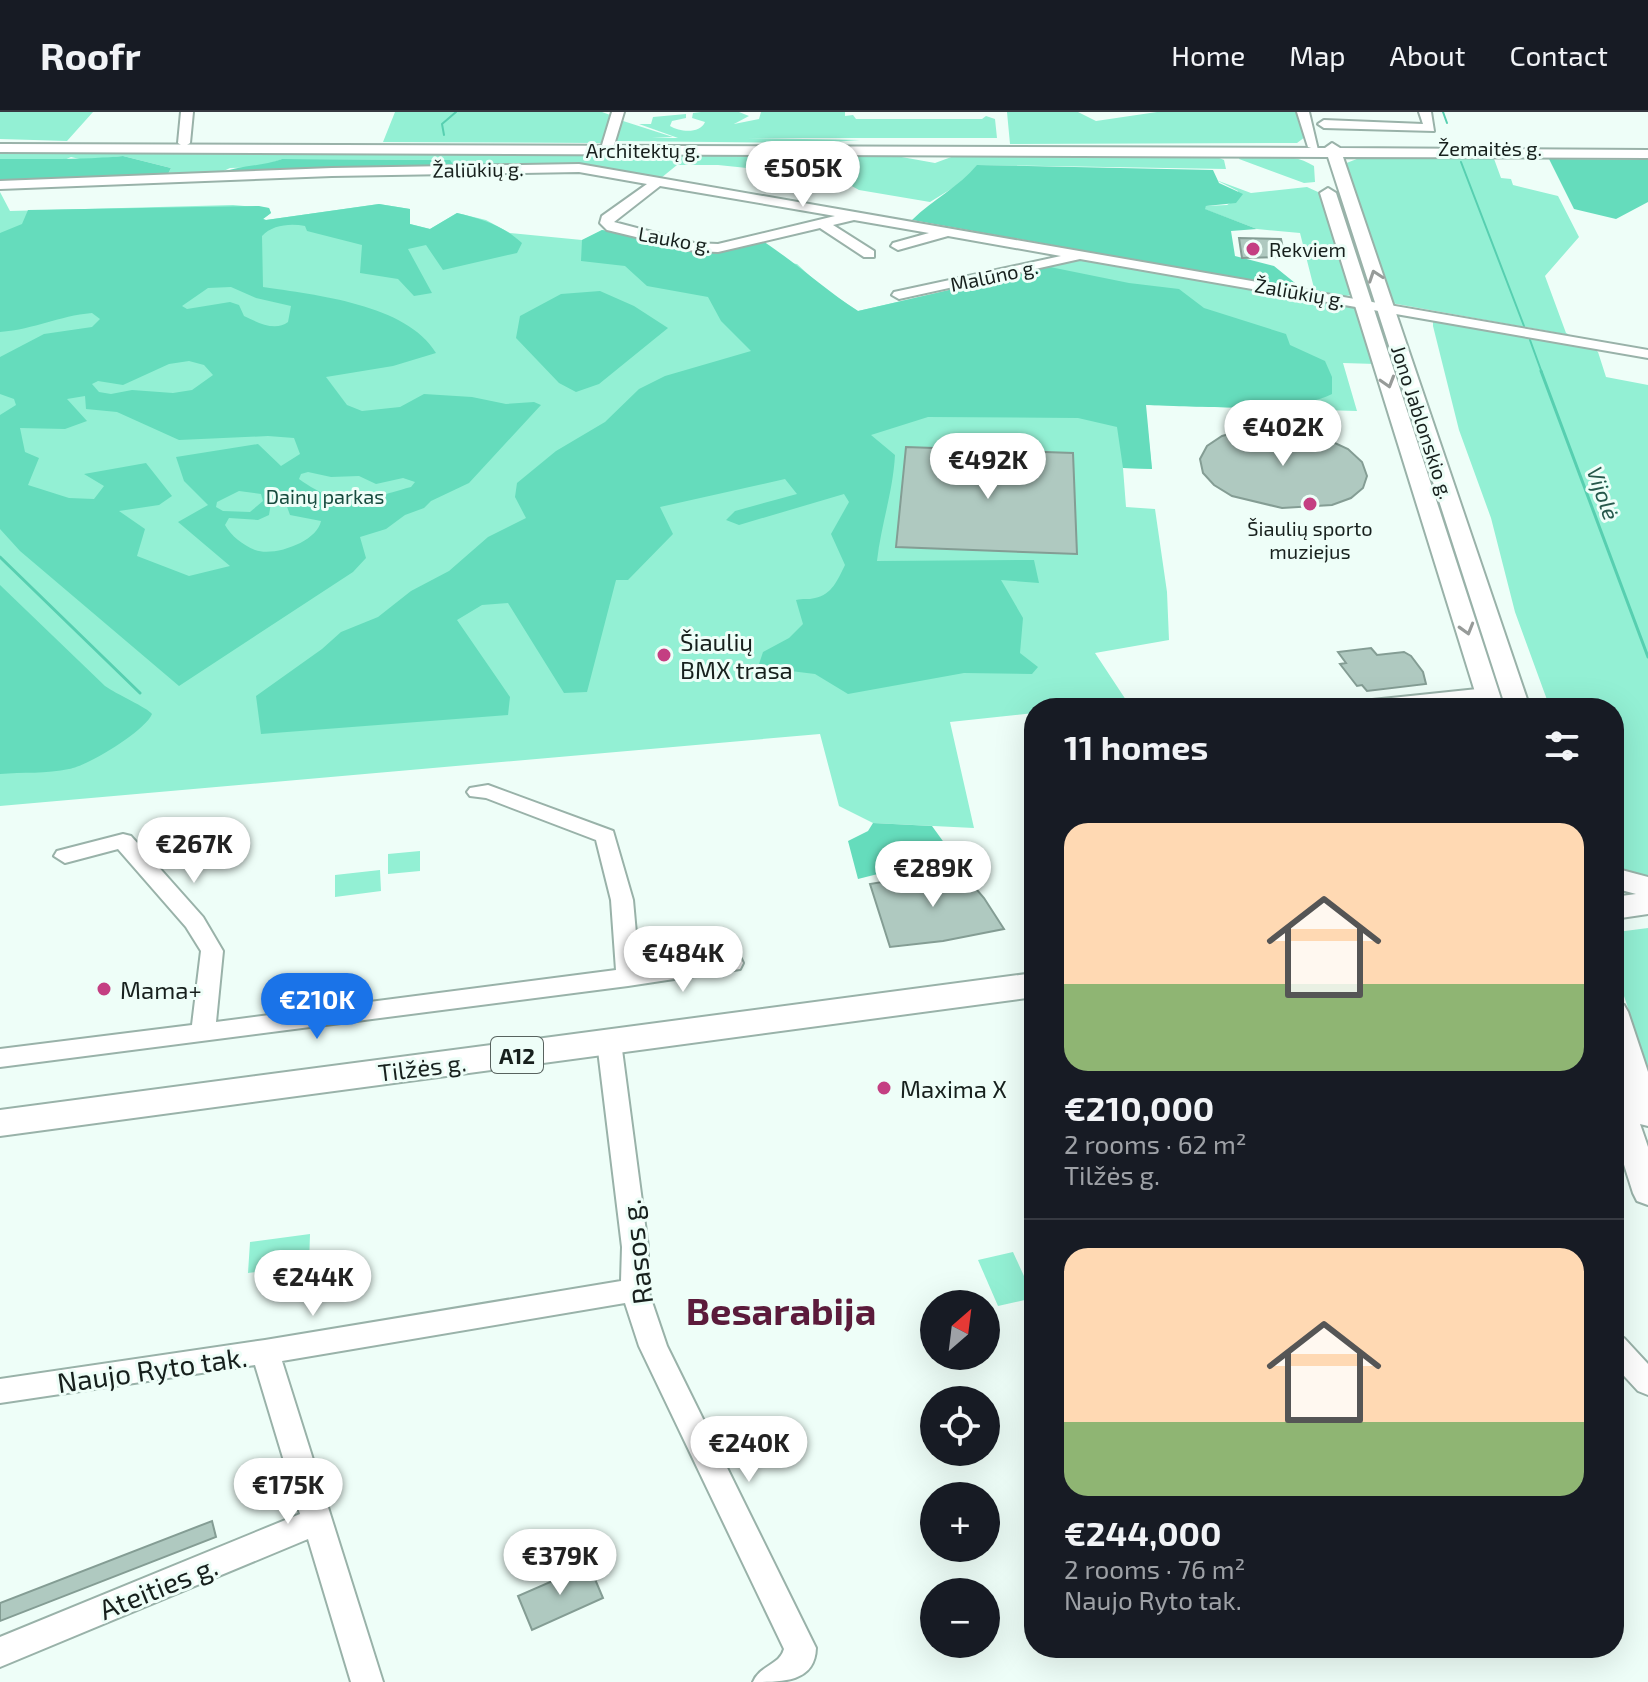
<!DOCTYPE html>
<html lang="en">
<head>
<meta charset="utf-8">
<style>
  :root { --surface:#171b24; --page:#242831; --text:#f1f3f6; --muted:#9ea1a6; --line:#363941; --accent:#1a73e8 }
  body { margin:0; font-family:"Exo 2",sans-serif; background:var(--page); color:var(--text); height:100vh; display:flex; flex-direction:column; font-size:30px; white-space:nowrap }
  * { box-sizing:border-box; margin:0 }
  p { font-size:26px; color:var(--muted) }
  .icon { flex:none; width:44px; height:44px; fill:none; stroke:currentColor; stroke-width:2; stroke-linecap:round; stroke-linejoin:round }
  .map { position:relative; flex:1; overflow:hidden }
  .side { position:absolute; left:1024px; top:586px; width:600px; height:960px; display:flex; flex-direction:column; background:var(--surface); border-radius:32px; box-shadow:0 8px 32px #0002 }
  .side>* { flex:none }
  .needle { width:52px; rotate:28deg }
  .tools { position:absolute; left:920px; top:1178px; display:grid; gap:16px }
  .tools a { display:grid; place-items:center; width:80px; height:80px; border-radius:50%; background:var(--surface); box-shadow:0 8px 32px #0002; font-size:40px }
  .price { position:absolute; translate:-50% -68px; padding:0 18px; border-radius:28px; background:#fff; color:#222; font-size:26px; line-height:52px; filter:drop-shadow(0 2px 4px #0008) }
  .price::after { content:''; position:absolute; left:50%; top:48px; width:24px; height:18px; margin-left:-12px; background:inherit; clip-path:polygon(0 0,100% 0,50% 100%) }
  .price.selected { background:var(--accent); color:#fff }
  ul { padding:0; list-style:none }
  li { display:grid; align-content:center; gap:16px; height:424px; padding:0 40px }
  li+li { border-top:2px solid var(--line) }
  li span { display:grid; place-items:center; height:248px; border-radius:24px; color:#555 }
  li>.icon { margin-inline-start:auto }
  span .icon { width:144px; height:144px; fill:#fffc; stroke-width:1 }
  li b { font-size:34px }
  h2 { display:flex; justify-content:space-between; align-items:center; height:96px; padding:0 40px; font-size:34px }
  header { display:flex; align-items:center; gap:48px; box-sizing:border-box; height:112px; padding:0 40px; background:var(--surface); border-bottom:2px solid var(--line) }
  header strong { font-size:38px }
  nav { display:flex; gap:44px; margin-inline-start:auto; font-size:28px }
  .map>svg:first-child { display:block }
  .green { fill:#93f0d4 }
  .forest { fill:#65dcbc; fill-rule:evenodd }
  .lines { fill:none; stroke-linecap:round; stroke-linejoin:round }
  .stream-far1 { stroke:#57cfb0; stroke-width:2 }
  .stream { stroke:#57cfb0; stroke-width:3 }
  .building { fill:#afc9c0; stroke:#849d94; stroke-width:2 }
  .minor-casing { stroke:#99b2a9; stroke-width:4 }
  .major-casing { stroke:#99b2a9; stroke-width:4 }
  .highway-casing { stroke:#99b2a9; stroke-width:4 }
  .minor { fill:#fff; fill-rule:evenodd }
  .major { fill:#fff; fill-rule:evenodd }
  .highway { fill:#fff; fill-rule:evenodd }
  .oneway { stroke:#979b99 }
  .poi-dot { fill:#c43f82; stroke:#eefef8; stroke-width:3 }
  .labels { text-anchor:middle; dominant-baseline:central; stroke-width:6; stroke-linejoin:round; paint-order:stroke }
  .far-street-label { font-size:20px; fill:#17201d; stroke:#eefef8 }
  .far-poi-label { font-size:20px; fill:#17201d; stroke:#eefef8; text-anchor:start }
  .far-park-label { font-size:20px; fill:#174b3e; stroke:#eefef8 }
  .far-water-label { font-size:22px; font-style:italic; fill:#26584b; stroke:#eefef8 }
  .shield { fill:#eefef8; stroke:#58635f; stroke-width:2 }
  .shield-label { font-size:22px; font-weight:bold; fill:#17201d }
  .poi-label { font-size:24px; fill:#17201d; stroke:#eefef8; text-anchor:start }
  .street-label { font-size:24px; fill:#17201d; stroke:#eefef8 }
  .near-street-label { font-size:28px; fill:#17201d; stroke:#eefef8 }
  .near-district-label { font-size:38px; font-weight:bold; fill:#5b1b3b; stroke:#eefef8 }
</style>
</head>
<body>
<header>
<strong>Roofr</strong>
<nav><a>Home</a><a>Map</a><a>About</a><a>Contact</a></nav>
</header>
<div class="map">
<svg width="1648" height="1570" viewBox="0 0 1648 1570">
  <rect width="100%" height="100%" fill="#eefef8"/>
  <!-- green -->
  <path class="green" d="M0,0H93L67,29L0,27Z
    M395,0H602L613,4L606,29L601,31L383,30Z
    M701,0H739L749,4L734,12L759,7L761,0H845V4L853,3L856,7H982L986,4L995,7L997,26H746L860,28L818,31L615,29L620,8L673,25L652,26H678L639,12H651L653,5L686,2V6L672,9L670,14C680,20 700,22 705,10L692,6L693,1Z
    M1007,0H1078L1096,9L1157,0H1298L1305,25L1297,31L1010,32Z
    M0,38L885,42L935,51L954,44L973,43L1217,45L1224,48L1226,57L978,53L964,69L930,90L859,78L839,67L808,73L787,60L718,53H677L661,66L582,54H454L449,48L282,47L261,55L230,56L215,63L167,64L171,56L123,44L84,48L71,45L62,49L0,47Z
    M1367,43L1493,44L1501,66L1511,67L1513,73L1558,84L1579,125L1545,164L1566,221L1570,223L1391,191L1344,52Z
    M1240,44C1265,44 1292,40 1314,54L1315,70L1304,71L1239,47Z
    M1216,68L1251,81L1307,75L1318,80L1326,92L1352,183L1339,185L1315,180L1300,121L1257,117L1204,97L1206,94L1227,93L1238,86V79Z
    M0,80L10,99L233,93L269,96L271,101L263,107L266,108L379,92L410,97V112L430,117L457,101L486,108L510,121L582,128L602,118L679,134L797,152L823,176L858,199L1093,145L1350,193L1357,197L1376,252L1343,251L1357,299L1145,293L1152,357L1123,356L1126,395L1155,397L1167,480L1169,528L1095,541L1128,591L1082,596H1034V601L950,610L974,716L873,711L839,694L820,622L0,694Z
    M1372,196L1378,197L1490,544L1477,525Z
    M1439,208L1593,235L1598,240L1606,265L1648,273V768L1614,760V596H1550L1515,500L1491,406L1459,318L1433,214V209Z
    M420,739V759L388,762V742Z
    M380,758L381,779L335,785V763Z
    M1648,816V956L1614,854V824L1617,820Z
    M310,1122L309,1153L248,1161L250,1130Z
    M1013,1140L1034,1186L998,1194L978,1148Z"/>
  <!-- forest -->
  <path class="forest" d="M123,44L171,56L167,64L0,70V47C43,47 80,48 123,44Z
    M282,47L450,48L454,54L215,63C237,53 260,55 282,47Z
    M1549,47L1648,48V90L1616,107L1574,97Z
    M977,53L1213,58L1219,71L1243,82L1236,91L1206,94L1205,97L1257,117L1231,119L1235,144L1274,154L1300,175L1299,177L912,108C933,87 959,75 977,53Z
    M379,92L410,97V112L430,117L457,101C482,107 502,113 522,131L517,141L443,158L426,133L408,137L432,181L414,184L398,167L360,161L362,133L307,119L305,114C290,111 272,113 262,124L263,175C315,183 407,192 436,241L393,254L326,265L347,293L362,299L400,295L424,282L472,285L506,292L534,290L541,293L469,371L431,389L424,396L405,403L386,417L360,425L366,446L353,460L179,574L20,439L0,417V303L16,293L14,287L0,282V245L44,222L92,215L100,207L92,201C58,204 36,217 0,220V121L22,112L28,98L259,94L269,96L271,101L263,107L266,108ZM231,175L256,186L291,194L288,210C275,220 257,210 244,204L239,193L230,190L187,197L182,194L208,176ZM189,249L204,253L213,263L192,278L173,281L132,278L111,282L99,280L92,272L98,269L123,273L169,252ZM85,284L86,297L117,300L179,328L268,324L294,326L300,342L281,354L258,332L176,345L184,369L208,393L178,410L230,454L189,464L137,444L145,417L119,399L159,393L172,384L146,351L84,362L104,374L94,387L69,386L28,373L39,346L25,340L20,316L65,317L87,309L67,287ZM308,360L331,365L359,364L376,372L403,366L415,370L411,375C359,389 346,400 299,367L301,362ZM239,379L261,382L263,389L250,400L223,399L216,395L217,390ZM281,387L285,389L290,403L321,409C317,430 274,445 255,438C243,433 231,424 225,413L229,406L258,408L269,403L271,391Z
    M602,118L712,139L763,129C796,151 824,177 858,199L1050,155L1129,171L1179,177L1204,196L1286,222L1290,233L1325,249L1332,265V282C1296,302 1190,294 1146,293L1152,357L1123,356L1117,315L1078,306L928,305L871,323L895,343C893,380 881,413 877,449L1034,448L1039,471L1001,468L1023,506L1020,541L1038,555L1032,562L964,561L848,582L815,562L758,555L763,540L789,526L803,512L796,488C803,486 808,488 815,486C832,483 838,467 845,453L831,422L849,390L844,382L739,413L726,408L735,399L797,382L785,367L660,395L673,422L628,468H616L587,580L564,581L508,491L482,493L457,508L510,585L508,603L261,622L256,584L322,537L341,520L378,505L411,479L449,459L488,425L526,406L515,385L517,371L556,339L605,310L639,277L665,264L751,239L721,209L708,185L647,174L625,154L581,149L582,128Z
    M600,179L634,194L668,216L599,272L576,280L559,271L516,226L520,204L561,182Z
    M0,473L105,574C116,582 148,596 152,602C145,619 88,654 69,657C47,662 22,660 0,662Z
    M873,711L932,714L953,743L858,767L848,729L868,719Z"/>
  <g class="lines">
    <!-- stream-far1 -->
    <path class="stream-far1" d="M1443,0L1447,11
      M444,23L442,12L456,0
      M1461,50L1524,214
      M1530,228L1542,261"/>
    <!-- stream -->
    <path class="stream" d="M1541,259L1648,545
      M0,445L140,581"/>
  </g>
  <!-- building -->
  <path class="building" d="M1239,126L1281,127L1285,145L1242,146Z
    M1271,316L1322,325L1348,337L1362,350L1367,364L1363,376L1351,386L1332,393L1282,396L1232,384L1214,373L1203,361L1200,347L1207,334L1222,324L1245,318Z
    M906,335L1073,341L1077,442L896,435Z
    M1371,536L1377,543L1404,540L1411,544L1423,560L1426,572L1367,579L1362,573L1357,574L1340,552L1346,551L1338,540Z
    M959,757L984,786L1004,817L943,829L890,835L870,772Z
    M212,1409L216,1425L0,1509V1491Z
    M589,1453L603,1486L532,1518L518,1484Z"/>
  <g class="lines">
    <!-- minor casing -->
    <g class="minor-casing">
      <path id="minor" d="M181,0H193L190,31L184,35L178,31Z
        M612,0H624L614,33L608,37L602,33Z
        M1297,0H1309L1318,38L1308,35Z
        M1419,0H1431L1434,19L1324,16L1318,12L1324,8L1423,12Z
        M579,52L1648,238V246L1080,147L899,187L892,183L894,180L1061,144L948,124L898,138L891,134L893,131L929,121L854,108L833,113L874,139V145H864L820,116L718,140L694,139L607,118L600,111L602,104L647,72L579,60L332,64L0,77V69L332,56ZM660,74L835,104L718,132L694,131L614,110Z
        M1487,576L1497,582L1494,586L1409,596H1343L1353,590Z
        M488,673L613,719L633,788L639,855L732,843L740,845L743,851L740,857L628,874L0,955V937L192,913L201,839L186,815L118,737L65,751L54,744L57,739L123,722L131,724L203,805L223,839L216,910L616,858L611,788L596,728L486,686L470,684L467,680L470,676Z
        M609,921L617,924L621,930L648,1135V1178L667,1234L816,1536C815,1570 783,1570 753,1570C760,1553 780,1553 784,1537L639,1234L625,1191L282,1249L383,1570H351L308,1427L0,1555V1525L300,1402L255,1253L0,1291V1267L265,1228L621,1169L622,1135L597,930L601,924Z
        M1636,1031L1645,1034L1648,1040L1645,1048L1614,1054V1034Z
        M1614,1222L1624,1226L1648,1252V1283L1638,1279L1614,1253Z"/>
    </g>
    <!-- major casing -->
    <g class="major-casing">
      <path id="major" d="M1332,31L1340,36L1648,38V46L1343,45L1530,596H1506L1328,45L0,40V32L1325,36Z
        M1328,76L1336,81L1504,596H1480L1320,81Z
        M1614,890L1624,893L1628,900L1648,960V1014L1640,1012L1648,1035V1093L1637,1089L1633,1081L1614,1021V964L1622,967L1614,943Z"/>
    </g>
    <!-- highway casing -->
    <g class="highway-casing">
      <path id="highway" d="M1614,756L1648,765V802L1614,807V785L1636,782L1614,776Z
        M1034,861V885L0,1024V998Z"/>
    </g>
    <!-- minor -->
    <use href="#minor" class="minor"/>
    <!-- major -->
    <use href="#major" class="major"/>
    <!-- highway -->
    <use href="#highway" class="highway"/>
  </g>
  <!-- one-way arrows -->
  <defs><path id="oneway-chevron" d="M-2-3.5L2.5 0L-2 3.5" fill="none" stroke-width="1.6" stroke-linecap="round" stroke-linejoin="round" transform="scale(2)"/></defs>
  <g class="oneway">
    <use href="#oneway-chevron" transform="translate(1375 164) rotate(-109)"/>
    <use href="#oneway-chevron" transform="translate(1388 270) rotate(73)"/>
    <use href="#oneway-chevron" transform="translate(1467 517) rotate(74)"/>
  </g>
  <!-- markers -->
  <g class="poi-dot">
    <circle cx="1253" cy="137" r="8"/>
    <circle cx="1310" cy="392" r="8"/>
    <circle cx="664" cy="543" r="8"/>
    <circle cx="104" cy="877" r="8"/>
    <circle cx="884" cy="976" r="8"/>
  </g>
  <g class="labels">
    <!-- far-street labels -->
    <g class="far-street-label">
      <text x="1490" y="36">Žemaitės g.</text>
      <text x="643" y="38">Architektų g.</text>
      <text transform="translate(478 57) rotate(-1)">Žaliūkių g.</text>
      <text transform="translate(675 127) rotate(10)">Lauko g.</text>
      <text transform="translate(994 163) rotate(-12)">Malūno g.</text>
      <text transform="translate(1300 180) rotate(10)">Žaliūkių g.</text>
      <text transform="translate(1423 310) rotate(72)">Jono Jablonskio g.</text>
    </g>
    <!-- far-poi labels -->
    <g class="far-poi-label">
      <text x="1269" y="137">Rekviem</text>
      <text x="1310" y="416" text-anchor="middle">Šiaulių sporto<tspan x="1310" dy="23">muziejus</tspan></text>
    </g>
    <!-- far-park labels -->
    <g class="far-park-label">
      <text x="325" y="384">Dainų parkas</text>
    </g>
    <!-- far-water labels -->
    <g class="far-water-label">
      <text transform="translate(1604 381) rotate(70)">Vijolė</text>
    </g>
    <!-- shield labels -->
    <rect class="shield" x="491" y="925" width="52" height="36" rx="6"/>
    <g class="shield-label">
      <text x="517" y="943">A12</text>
    </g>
    <!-- poi labels -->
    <g class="poi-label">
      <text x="680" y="529">Šiaulių<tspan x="680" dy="28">BMX trasa</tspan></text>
      <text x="120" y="877">Mama+</text>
      <text x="900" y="976">Maxima X</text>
    </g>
    <!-- street labels -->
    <g class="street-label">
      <text transform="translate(422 955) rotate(-7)">Tilžės g.</text>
    </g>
    <!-- near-street labels -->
    <g class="near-street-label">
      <text transform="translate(636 1140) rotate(-97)">Rasos g.</text>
      <text transform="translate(152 1257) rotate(-8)">Naujo Ryto tak.</text>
      <text transform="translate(158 1475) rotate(-22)">Ateities g.</text>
    </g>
    <!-- near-district labels -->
    <g class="near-district-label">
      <text x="781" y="1198">Besarabija</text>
    </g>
  </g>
</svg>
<div class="tools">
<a><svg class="needle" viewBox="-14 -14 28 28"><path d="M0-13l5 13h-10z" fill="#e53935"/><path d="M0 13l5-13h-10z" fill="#9ea1a6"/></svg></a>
<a><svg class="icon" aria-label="locate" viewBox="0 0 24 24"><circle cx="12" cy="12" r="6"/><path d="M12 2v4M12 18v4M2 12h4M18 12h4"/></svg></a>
<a>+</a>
<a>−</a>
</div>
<b class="price" style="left:803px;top:97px">€505K</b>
<b class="price" style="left:1283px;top:356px">€402K</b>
<b class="price" style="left:988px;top:389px">€492K</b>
<b class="price" style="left:194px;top:773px">€267K</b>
<b class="price" style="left:933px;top:797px">€289K</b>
<b class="price" style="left:683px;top:882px">€484K</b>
<b class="price selected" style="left:317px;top:929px">€210K</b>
<b class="price" style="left:313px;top:1206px">€244K</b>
<b class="price" style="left:749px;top:1372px">€240K</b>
<b class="price" style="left:288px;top:1414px">€175K</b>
<b class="price" style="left:560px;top:1485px">€379K</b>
<section class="side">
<h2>11 homes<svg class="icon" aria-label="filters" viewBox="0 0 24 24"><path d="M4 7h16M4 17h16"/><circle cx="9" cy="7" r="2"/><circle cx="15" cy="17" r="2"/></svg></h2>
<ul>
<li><span style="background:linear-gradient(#ffd9b3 65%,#8fb573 0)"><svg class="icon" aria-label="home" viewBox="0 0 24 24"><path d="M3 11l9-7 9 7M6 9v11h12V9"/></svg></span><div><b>€210,000</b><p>2 rooms · 62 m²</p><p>Tilžės g.</p></div></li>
<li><span style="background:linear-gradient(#ffd9b3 70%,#8fb573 0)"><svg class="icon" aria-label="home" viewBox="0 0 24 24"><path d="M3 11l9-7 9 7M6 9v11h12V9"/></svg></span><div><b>€244,000</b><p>2 rooms · 76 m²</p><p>Naujo Ryto tak.</p></div></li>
</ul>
</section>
</div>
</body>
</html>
